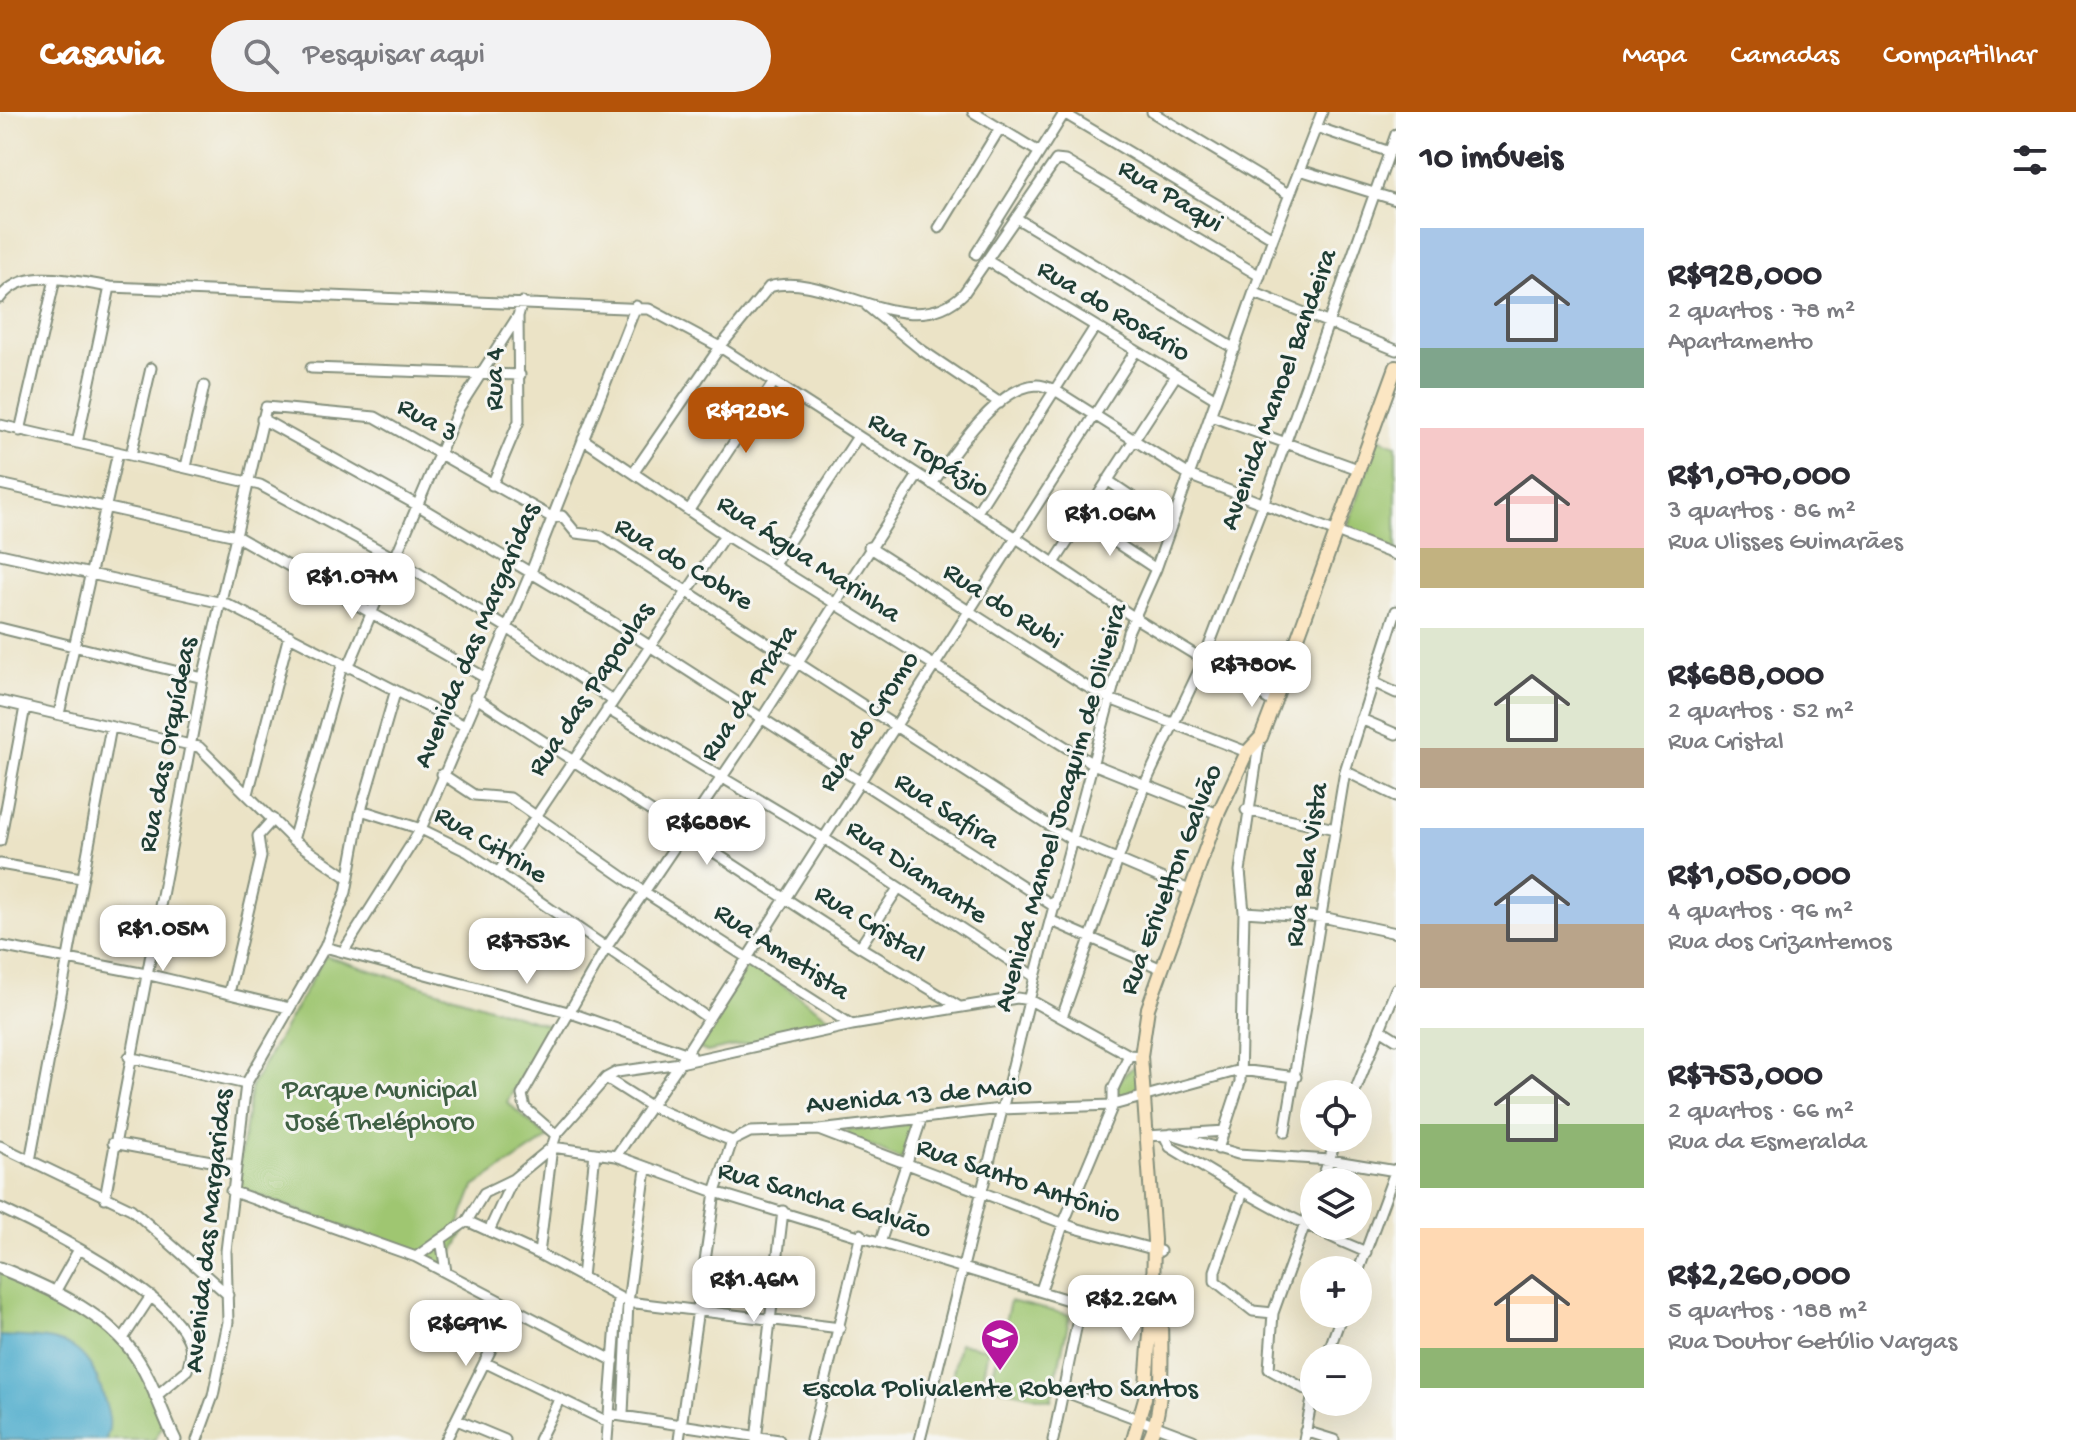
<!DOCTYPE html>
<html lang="pt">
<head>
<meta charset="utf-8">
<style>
  :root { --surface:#fff; --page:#f2f2f3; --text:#2b2b33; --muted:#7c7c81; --accent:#b45309 }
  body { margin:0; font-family:"Gochi Hand",sans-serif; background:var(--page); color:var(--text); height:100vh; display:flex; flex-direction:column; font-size:30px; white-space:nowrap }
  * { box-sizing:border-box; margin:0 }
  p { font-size:26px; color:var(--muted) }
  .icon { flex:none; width:44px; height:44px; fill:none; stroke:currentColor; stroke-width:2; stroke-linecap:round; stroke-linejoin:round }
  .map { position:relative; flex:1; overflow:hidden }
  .drawer { display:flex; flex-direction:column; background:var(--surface); width:680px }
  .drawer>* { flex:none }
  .controls { position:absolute; left:1300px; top:968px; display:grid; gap:16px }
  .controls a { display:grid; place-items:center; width:72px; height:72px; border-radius:50%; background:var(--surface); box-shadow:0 8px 32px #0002; font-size:40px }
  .price { position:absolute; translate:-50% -68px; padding:0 18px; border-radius:16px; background:#fff; color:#222; font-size:26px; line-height:52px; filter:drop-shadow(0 2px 4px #0008) }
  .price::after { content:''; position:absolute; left:50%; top:48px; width:24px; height:18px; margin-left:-12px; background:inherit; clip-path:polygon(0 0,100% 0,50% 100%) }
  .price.active { background:var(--accent); color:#fff }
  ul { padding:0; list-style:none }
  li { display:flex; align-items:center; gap:24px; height:200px; padding:0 24px }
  li span { display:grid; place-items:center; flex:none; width:224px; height:160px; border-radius:0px; color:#555 }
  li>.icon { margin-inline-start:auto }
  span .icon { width:96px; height:96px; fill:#fffc; stroke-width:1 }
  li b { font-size:34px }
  h2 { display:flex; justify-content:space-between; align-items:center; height:96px; padding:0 24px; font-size:34px }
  header { display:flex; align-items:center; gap:48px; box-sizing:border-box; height:112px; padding:0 40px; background:var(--accent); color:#fff }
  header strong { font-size:38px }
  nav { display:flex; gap:44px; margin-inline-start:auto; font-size:28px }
  .search { width:560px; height:72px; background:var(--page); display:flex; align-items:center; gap:20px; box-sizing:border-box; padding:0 28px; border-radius:44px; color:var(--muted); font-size:30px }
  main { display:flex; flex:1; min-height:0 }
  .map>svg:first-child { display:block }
  .green { fill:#9fc671; stroke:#5f8252; stroke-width:2 }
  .water { fill:#4daccc; stroke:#367480; stroke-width:2 }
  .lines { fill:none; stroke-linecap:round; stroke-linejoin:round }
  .minor-casing { stroke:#85907d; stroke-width:13 }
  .tertiary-casing { stroke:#85907d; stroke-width:15 }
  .secondary-casing { stroke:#85907d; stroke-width:16 }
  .minor { stroke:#fff; stroke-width:9 }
  .tertiary { stroke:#fff; stroke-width:11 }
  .secondary { stroke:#fbe6c3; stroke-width:12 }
  .labels { text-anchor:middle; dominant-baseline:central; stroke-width:6; stroke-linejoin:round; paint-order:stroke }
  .street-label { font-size:28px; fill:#1f3d34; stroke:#f6f6f2 }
  .park-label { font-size:28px; fill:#3f5f43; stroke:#f6f6f2 }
  .poi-label { font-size:28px; fill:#1f3d34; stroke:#f6f6f2 }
</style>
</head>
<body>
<header>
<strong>Casavia</strong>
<div class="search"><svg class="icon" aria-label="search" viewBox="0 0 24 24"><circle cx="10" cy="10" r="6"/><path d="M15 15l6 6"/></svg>Pesquisar aqui</div>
<nav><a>Mapa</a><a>Camadas</a><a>Compartilhar</a></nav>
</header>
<main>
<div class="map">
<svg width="1396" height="1328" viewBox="0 0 1396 1328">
  <rect width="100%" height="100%" fill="#f6f6f2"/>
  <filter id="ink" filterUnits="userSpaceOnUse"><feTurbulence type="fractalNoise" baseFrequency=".0125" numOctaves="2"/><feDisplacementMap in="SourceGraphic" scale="16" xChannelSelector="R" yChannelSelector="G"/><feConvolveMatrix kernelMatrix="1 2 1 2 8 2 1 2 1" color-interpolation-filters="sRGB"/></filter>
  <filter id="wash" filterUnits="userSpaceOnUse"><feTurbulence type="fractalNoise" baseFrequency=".006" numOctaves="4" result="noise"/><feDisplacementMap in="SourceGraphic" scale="32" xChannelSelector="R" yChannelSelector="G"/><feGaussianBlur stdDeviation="1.8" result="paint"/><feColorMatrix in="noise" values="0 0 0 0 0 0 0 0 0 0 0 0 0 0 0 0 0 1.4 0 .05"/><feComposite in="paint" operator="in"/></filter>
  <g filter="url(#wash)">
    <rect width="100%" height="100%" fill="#ebe3c6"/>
    <!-- green -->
    <path class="green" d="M1378,326L1396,333V439L1346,418Z
      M325,844L551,914L507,990L548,1026L474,1075L458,1116L464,1120L446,1154L236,1075L251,975Z
      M749,850L839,912L707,940L698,936Z
      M1138,953L1139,984L1115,988C1115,971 1123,960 1138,953Z
      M915,1011L901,1048L847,1023V1018Z
      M0,1160C47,1180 107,1204 136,1249C148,1267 155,1292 164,1312L154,1328H0Z
      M1010,1189L1070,1203L1051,1288L990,1274Z
      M959,1231L988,1237L980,1278L951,1271Z"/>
    <!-- water -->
    <path class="water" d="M0,1224C59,1227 85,1223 104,1286C108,1302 113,1313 105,1328H0Z"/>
  </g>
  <g filter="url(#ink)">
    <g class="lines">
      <!-- minor casing -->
      <g class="minor-casing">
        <path id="minor" d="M973,0L1039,40
          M1062,0L1273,126
          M1152,0L1290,83
          M1316,15L1390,40
          M1300,58L1396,88
          M1016,106L1235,237
          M939,116L1000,16
          M976,142L1065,0
          M988,149L1216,287
          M1255,181L1396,238
          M0,186C25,153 75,170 110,175L649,197L720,235L1015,425L1135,506L1274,591
          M867,194L920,237L1000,291
          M311,256L520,263
          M1211,304L1358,357
          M262,307L417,393L600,502L1055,795
          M0,313L260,373L394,446L506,515L612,588
          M20,319L55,167
          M583,327L725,423L1093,652L1218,702
          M77,331L110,175
          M131,343L151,256
          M186,355L204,274
          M634,360L720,235L769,175C828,157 910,236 964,181L1056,48L1065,49L1260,164
          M1107,368L1172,412
          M0,372L236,424L484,565
          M932,372C953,342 997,274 1037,273C1042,273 1050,276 1055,278L1191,364L1396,443
          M492,373L519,309L518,204
          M689,398L774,270
          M977,400L1095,215
          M1082,408L1156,457
          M869,435L1084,573L1110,587L1247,640
          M0,442L227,492L463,613
          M775,451L857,326
          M1054,451L1175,265
          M0,516L203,566
          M348,556L459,296L518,204L522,190
          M1373,570L1396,581
          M475,585L860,835L958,894
          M0,589L199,635L293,728L347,765
          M607,597L822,725L1035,865
          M59,602L118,340
          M1361,607L1396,622
          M1345,659L1396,684
          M442,662L474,683L510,686L646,781L852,913
          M248,682L289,523
          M361,698L421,717L468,740L708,906
          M1246,698L1335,717
          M293,728L342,554
          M0,729L25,595
          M0,752L81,766
          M498,761L725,423
          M1244,800L1322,805L1396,821
          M1052,809L1162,857
          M0,834L146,862L289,896
          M325,835L343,840L421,717L531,460L636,194
          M860,835L897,778
          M343,840L568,900L691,943
          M229,881L261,745L258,724L273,707
          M1062,905L1145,672L1202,552L1263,393L1396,22
          M1380,917L1396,927
          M129,945L246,972
          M606,966L650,994L732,1029
          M1354,982L1396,877
          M821,1019L1075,1116L1160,1139
          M1285,1020L1345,659L1396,499
          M1171,1022L1238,1042L1330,1048L1396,1059
          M556,1023L525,996L522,983L606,836L762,606L918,363
          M1164,1023L1170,1035C1235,1075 1295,1111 1366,1140
          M1147,1024L1225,1019
          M732,1029L750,1020L819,1018L1001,997L1113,993L1240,958L1296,965
          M113,1031L233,1053
          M0,1034L131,1097L228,1183
          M1218,1037L1240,970L1244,800L1240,759L1260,626
          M616,1044L680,951L1135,240
          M30,1049L111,615
          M1321,1070L1337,1026
          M231,1079L416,1145L614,1249
          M1243,1080L1215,1159V1169L1253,1199L1273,1201
          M105,1086L203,566L266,295L375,305L553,406L562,404L576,421L601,424L1072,728L1189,778
          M0,1096C49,1119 166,1178 188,1227C193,1237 190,1248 187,1258L155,1285
          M467,1109L539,1142L628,1190L840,1216
          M489,1119L513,1067
          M881,1128L921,1008
          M539,1142L552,1035L616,1044L715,1080L1081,1192L1053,1328
          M416,1145L441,1127
          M446,1160L441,1127L467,1109L484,1081L513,1067L552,1035L556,1023L606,966L617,960L680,951L852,913L1017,886L1030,888L1129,943L1141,944
          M1358,1160L1396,1057
          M582,1165L595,1041
          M1041,1178L1064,1110L1113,993V977L1129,943
          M55,1180L78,1139
          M122,1228L151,1184
          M1326,1246L1342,1202
          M486,1251L608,1310
          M1063,1279L1193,1328
          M1312,1281L1269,1257L1273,1201L1314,1087
          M609,1302L779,1328
          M623,1302L628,1190L646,1057
          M457,1308L505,1328
          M1305,1319L1334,1328
          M197,1328L213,1284L228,1210L226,1139L246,972L325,835L346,780L361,698L395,581
          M446,1328L511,1197
          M539,1328L559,1288
          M607,1328L618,1186
          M679,1328L715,1080L732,1029
          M756,1328L783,1099
          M811,1328L861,1122
          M920,1328L1035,865L1128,520L1156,457L1273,126L1322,0
          M1304,1328L1314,1277"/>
      </g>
      <!-- tertiary casing -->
      <g class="tertiary-casing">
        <path id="tertiary" d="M0,1156C45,1174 100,1198 131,1238C151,1264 161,1299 175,1328"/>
      </g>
      <!-- secondary casing -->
      <g class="secondary-casing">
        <path id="secondary" d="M1133,1328L1145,1286L1153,1183L1154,1128L1141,944L1148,896L1218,702L1247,640L1261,625L1274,591L1396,255
          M1149,1328C1167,1291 1160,1226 1161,1185"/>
      </g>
      <!-- minor -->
      <use href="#minor" class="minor"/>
      <!-- tertiary -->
      <use href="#tertiary" class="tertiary"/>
      <!-- secondary -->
      <use href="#secondary" class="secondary"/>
    </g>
  </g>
  <!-- icons -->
  <defs>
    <g id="school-pin" transform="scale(2)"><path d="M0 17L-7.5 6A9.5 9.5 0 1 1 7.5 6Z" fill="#b5179e" stroke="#f6f6f2"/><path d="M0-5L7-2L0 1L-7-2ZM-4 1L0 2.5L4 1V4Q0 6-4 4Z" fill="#fff"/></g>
  </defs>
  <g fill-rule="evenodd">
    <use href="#school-pin" x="1000" y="1226"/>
  </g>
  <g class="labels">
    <!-- street labels -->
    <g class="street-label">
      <text transform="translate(1170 85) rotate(31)">Rua Paqui</text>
      <text transform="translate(1113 200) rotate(31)">Rua do Rosário</text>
      <text transform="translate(496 267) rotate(-89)">Rua 4</text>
      <text transform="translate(1280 278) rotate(-70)">Avenida Manoel Bandeira</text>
      <text transform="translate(427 309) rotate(29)">Rua 3</text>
      <text transform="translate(928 344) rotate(32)">Rua Topázio</text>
      <text transform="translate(808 448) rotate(33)">Rua Água Marinha</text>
      <text transform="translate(683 453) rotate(31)">Rua do Cobre</text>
      <text transform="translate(1002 495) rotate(33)">Rua do Rubi</text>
      <text transform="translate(478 524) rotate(-67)">Avenida das Margaridas</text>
      <text transform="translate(592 578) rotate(-56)">Rua das Papoulas</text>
      <text transform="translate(750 582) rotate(-57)">Rua da Prata</text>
      <text transform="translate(870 610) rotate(-57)">Rua do Cromo</text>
      <text transform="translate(169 633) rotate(-79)">Rua das Orquídeas</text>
      <text transform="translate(1062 696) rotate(-74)">Avenida Manoel Joaquim de Oliveira</text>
      <text transform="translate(946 700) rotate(33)">Rua Safira</text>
      <text transform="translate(490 734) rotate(31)">Rua Citrine</text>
      <text transform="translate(1308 753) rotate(-81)">Rua Bela Vista</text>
      <text transform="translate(916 761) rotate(34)">Rua Diamante</text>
      <text transform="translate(1172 768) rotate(-69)">Rua Erivelton Galvão</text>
      <text transform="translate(869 813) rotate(32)">Rua Cristal</text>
      <text transform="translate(781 841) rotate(33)">Rua Ametista</text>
      <text transform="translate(919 985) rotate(-5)">Avenida 13 de Maio</text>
      <text transform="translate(1018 1070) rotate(19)">Rua Santo Antônio</text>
      <text transform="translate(824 1089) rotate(16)">Rua Sancha Galvão</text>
      <text transform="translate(210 1119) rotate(-84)">Avenida das Margaridas</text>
    </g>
    <!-- park labels -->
    <g class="park-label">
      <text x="380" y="979">Parque Municipal<tspan x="380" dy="32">José Theléphoro</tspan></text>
    </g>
    <!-- poi labels -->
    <g class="poi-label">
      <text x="1000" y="1278">Escola Polivalente Roberto Santos</text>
    </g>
  </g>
</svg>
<div class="controls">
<a><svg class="icon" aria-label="locate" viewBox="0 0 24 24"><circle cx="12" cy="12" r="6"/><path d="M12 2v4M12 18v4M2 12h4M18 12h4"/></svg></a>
<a><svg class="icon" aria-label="layers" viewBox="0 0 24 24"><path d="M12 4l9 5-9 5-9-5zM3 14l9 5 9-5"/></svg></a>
<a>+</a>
<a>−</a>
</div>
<b class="price active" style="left:746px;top:343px">R$928K</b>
<b class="price" style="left:1110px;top:446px">R$1.06M</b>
<b class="price" style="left:352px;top:509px">R$1.07M</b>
<b class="price" style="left:1252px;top:597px">R$780K</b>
<b class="price" style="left:707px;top:755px">R$688K</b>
<b class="price" style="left:163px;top:861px">R$1.05M</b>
<b class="price" style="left:527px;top:874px">R$753K</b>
<b class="price" style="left:754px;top:1212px">R$1.46M</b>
<b class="price" style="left:1131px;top:1231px">R$2.26M</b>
<b class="price" style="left:466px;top:1256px">R$691K</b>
</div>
<section class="drawer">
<h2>10 imóveis<svg class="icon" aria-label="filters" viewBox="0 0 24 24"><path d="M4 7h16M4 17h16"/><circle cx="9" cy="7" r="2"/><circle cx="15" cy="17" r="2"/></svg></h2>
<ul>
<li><span style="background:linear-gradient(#a9c7e8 75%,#7fa58c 0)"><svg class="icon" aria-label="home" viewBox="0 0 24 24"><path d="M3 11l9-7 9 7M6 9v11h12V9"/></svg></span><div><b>R$928,000</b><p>2 quartos · 78 m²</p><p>Apartamento</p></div></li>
<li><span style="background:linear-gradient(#f6c9c9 75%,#c2b280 0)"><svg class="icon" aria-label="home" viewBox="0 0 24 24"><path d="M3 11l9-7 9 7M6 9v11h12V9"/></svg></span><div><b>R$1,070,000</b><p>3 quartos · 86 m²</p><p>Rua Ulisses Guimarães</p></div></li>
<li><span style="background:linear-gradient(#dfe7d0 75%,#b9a48a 0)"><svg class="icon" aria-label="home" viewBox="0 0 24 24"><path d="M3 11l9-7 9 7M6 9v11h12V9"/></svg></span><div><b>R$688,000</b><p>2 quartos · 52 m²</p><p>Rua Cristal</p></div></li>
<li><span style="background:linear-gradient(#a9c7e8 60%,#b9a48a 0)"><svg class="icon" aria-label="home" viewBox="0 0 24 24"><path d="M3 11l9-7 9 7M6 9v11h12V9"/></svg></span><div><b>R$1,050,000</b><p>4 quartos · 96 m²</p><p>Rua dos Crizantemos</p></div></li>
<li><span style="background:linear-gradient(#dfe7d0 60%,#8fb573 0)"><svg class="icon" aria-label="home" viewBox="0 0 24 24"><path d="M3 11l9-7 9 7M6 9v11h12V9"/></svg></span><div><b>R$753,000</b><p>2 quartos · 66 m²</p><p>Rua da Esmeralda</p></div></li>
<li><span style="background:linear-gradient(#ffd9b3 75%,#8fb573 0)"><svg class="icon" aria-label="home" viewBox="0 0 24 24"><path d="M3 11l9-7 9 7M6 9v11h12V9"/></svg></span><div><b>R$2,260,000</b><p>5 quartos · 188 m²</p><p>Rua Doutor Getúlio Vargas</p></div></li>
</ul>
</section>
</main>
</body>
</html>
